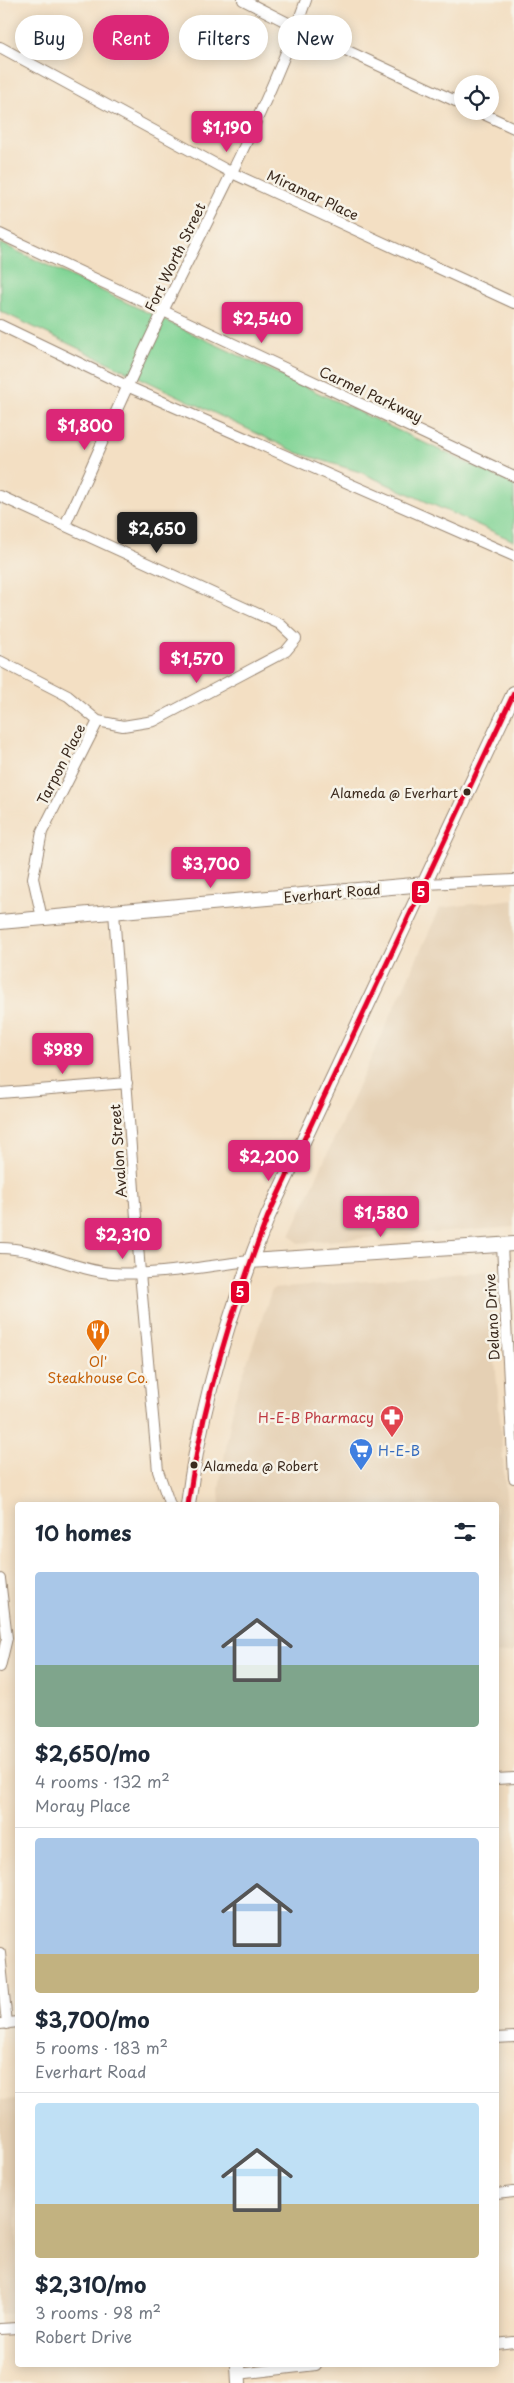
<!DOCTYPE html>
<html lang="en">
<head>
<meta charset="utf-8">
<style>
  :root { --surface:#fff; --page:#f6f6f7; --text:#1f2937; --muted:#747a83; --line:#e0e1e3; --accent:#db2777 }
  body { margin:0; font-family:"Playpen Sans",sans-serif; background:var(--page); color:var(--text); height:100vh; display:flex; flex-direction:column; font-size:19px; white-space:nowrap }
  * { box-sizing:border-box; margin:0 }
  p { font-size:16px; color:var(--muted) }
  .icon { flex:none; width:28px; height:28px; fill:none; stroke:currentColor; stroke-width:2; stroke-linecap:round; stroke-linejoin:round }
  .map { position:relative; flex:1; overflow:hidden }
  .sheet { position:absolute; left:15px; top:1502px; width:484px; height:865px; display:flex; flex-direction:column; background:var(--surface); border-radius:5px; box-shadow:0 2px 12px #0003 }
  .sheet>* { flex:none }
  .top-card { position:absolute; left:15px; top:15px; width:485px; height:45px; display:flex; gap:10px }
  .tools { position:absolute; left:454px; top:75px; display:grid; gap:10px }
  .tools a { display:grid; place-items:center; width:45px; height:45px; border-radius:50%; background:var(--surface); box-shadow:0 2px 12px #0003; font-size:25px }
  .price { position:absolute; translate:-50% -42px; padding:0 11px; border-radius:5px; background:var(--accent); color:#fff; font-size:16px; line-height:32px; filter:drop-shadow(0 1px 2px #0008) }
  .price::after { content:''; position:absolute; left:50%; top:30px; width:15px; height:11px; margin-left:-8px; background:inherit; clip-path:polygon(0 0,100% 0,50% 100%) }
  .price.on { background:#222; color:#fff }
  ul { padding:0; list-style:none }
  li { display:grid; align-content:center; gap:10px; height:265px; padding:0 20px }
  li+li { border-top:1px solid var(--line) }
  li span { display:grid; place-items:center; height:155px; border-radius:5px; color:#555 }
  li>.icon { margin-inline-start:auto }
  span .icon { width:90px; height:90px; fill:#fffc; stroke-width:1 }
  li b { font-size:21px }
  h2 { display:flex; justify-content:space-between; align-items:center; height:60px; padding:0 20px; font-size:21px }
  .chip { padding:0 18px; border-radius:22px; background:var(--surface); box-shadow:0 2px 12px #0003; font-size:18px; line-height:45px }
  .chip.on { background:var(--accent); color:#fff }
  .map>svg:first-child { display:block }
  .built { fill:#e5d0b4 }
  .park { fill:#81d495; stroke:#5e7f5a }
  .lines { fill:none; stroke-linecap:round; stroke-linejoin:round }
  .street-casing { stroke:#978470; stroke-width:12 }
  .secondary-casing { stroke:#978470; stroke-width:16 }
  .street { stroke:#fff; stroke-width:10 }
  .secondary { stroke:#fff; stroke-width:14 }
  .bus-1-casing { stroke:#f7f3e8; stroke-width:9 }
  .bus-1 { stroke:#e4002b; stroke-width:5 }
  .bus-dot { fill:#3b2a1e; stroke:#f7f3e8; stroke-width:2 }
  .labels { text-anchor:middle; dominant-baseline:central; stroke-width:5; stroke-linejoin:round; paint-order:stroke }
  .bus-label { font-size:13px; fill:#3b2a1e; stroke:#f7f3e8; text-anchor:end }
  .street-label { font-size:14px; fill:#3b2a1e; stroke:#f7f3e8 }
  .food-label { font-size:14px; fill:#c56008; stroke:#f7f3e8 }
  .health-label { font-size:14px; fill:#be3a42; stroke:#f7f3e8; text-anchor:end }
  .shop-label { font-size:14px; fill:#366cbe; stroke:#f7f3e8; text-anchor:start }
  .line-badge { stroke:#f7f3e8; stroke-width:2 }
  .badge-label { font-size:14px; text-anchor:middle; font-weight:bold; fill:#fff }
</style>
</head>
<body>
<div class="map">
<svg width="514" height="2383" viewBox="0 0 514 2383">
  <rect width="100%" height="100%" fill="#f7f3e8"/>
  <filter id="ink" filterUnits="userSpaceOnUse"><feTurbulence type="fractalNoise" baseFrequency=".02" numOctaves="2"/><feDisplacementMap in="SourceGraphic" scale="10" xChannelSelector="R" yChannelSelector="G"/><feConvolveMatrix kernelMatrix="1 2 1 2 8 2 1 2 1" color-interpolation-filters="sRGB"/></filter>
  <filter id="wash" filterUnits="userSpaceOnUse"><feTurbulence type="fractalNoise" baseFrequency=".0096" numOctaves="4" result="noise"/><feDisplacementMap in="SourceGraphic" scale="20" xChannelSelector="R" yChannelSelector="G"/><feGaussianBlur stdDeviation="1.12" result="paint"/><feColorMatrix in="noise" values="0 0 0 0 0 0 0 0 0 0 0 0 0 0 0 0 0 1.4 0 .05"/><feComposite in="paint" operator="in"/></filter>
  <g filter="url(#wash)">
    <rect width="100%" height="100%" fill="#f3dfc3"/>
    <!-- built -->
    <path class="built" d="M514,899V1227L298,1243L290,1235L440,908Z
      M488,1271L514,1596V1652L496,1654V1505H220L219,1488L234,1401L272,1289Z
      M17,2099V2313L0,2314V2100Z"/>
    <!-- park -->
    <path class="park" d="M0,243L514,485V541L360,472L298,453L0,311Z"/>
  </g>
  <g filter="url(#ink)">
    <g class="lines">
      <!-- street casing -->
      <g class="street-casing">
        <path id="street" d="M243,0L296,27L462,104
          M0,47L232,173L514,303
          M477,111L514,128
          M0,234L514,476
          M0,325L129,387L514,556
          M0,496L280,624L296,639L286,651L154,721L123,726L98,721L68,696L0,661
          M65,525C98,453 129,380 164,309C214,208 268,107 306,0
          M425,884L514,880
          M114,912L140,1273L158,1471L170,1505
          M42,918L33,878L42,832L98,721
          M0,1093L127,1083
          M502,1245L514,1478
          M0,1248C39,1248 73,1270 112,1273C157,1276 205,1266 250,1261
          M0,1579L7,1638L0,1667
          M496,1779L514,1778
          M0,1953L7,2024
          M0,2024L18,2022
          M496,2038L514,2037
          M496,2194L514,2192
          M0,2329L18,2328
          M496,2344L514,2342
          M238,2374L316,2365"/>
      </g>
      <!-- secondary casing -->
      <g class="secondary-casing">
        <path id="secondary" d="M0,922L425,884
          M250,1261L514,1244
          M188,1505C200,1405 230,1309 268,1216L514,693
          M238,2365L239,2383"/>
      </g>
      <!-- street -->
      <use href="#street" class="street"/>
      <!-- secondary -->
      <use href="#secondary" class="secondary"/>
      <!-- bus-1 casing -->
      <g class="bus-1-casing">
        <path id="bus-1" d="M188,1505C202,1405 231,1310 268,1216L514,693"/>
      </g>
      <!-- bus-1 -->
      <use href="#bus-1" class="bus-1"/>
    </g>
  </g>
  <!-- icons -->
  <defs>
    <g id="restaurant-pin" transform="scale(1.25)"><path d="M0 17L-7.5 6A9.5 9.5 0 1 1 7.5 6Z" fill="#e8710a" stroke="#f7f3e8"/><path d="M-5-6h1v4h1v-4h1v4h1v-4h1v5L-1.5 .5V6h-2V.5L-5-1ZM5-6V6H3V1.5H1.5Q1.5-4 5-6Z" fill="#fff"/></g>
    <g id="pharmacy-pin" transform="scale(1.25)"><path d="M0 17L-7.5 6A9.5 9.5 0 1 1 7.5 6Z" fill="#e0444e" stroke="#f7f3e8"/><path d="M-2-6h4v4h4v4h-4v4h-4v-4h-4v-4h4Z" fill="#fff"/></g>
    <g id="supermarket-pin" transform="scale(1.25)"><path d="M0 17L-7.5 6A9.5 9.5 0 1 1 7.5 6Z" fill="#3f7fe0" stroke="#f7f3e8"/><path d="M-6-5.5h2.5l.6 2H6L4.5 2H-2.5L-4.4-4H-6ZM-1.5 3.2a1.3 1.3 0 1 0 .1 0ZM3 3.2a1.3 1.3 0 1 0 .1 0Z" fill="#fff"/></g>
  </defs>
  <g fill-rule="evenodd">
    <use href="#restaurant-pin" x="98" y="1331"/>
    <use href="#pharmacy-pin" x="392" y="1417"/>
    <use href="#supermarket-pin" x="361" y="1450"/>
  </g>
  <!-- markers -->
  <g class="bus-dot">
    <circle cx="467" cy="792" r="4.5"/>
    <circle cx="194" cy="1465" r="4.5"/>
  </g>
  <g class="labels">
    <!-- bus labels -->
    <g class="bus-label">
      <text x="458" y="792">Alameda @ Everhart</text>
      <text x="203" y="1465" text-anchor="start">Alameda @ Robert</text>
    </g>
    <!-- street labels -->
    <g class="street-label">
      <text transform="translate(313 195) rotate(25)">Miramar Place</text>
      <text transform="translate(175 257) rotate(-64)">Fort Worth Street</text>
      <text transform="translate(371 394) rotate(25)">Carmel Parkway</text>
      <text transform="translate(61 764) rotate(-63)">Tarpon Place</text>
      <text transform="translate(332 893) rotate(-5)">Everhart Road</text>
      <text transform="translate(118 1151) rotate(-94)">Avalon Street</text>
      <text transform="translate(492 1317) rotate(-93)">Delano Drive</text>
    </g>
    <!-- food labels -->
    <g class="food-label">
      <text x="98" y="1361">Ol'<tspan x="98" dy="16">Steakhouse Co.</tspan></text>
    </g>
    <!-- health labels -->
    <g class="health-label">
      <text x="374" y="1417">H-E-B Pharmacy</text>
    </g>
    <!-- shop labels -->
    <g class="shop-label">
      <text x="378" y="1450">H-E-B</text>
    </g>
  </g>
  <g class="line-badge">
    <rect x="411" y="880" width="19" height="24" rx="5" fill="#e4002b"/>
    <rect x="230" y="1280" width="20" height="24" rx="5" fill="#e4002b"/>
  </g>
  <g class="badge-label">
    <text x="421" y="897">5</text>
    <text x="240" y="1297">5</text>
  </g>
</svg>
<div class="tools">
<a><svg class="icon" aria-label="locate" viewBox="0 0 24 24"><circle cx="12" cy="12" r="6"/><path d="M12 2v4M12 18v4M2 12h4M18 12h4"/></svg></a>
</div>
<b class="price" style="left:227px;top:153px">$1,190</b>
<b class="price" style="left:262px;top:344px">$2,540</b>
<b class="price" style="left:85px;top:451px">$1,800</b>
<b class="price on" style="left:157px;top:554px">$2,650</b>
<b class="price" style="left:197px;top:684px">$1,570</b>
<b class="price" style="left:211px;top:889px">$3,700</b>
<b class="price" style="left:63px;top:1075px">$989</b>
<b class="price" style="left:269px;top:1182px">$2,200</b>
<b class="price" style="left:381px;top:1238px">$1,580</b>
<b class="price" style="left:123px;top:1260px">$2,310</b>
<div class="top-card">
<a class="chip">Buy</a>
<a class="chip on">Rent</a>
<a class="chip">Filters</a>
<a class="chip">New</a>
</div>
<section class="sheet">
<h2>10 homes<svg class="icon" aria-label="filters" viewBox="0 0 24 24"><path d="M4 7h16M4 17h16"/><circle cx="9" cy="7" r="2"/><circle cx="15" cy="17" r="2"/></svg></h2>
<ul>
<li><span style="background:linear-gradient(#a9c7e8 60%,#7fa58c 0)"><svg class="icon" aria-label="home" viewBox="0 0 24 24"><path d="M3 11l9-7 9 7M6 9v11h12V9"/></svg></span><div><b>$2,650/mo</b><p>4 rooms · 132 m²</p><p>Moray Place</p></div></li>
<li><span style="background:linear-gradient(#a9c7e8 75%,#c2b280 0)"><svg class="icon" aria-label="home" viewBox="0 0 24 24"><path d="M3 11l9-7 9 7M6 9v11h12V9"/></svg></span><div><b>$3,700/mo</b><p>5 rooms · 183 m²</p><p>Everhart Road</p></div></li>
<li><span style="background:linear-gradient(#bfe0f5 65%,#c2b280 0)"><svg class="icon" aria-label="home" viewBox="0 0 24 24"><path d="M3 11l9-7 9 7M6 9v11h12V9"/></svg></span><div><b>$2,310/mo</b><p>3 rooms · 98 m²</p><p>Robert Drive</p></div></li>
</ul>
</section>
</div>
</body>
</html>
